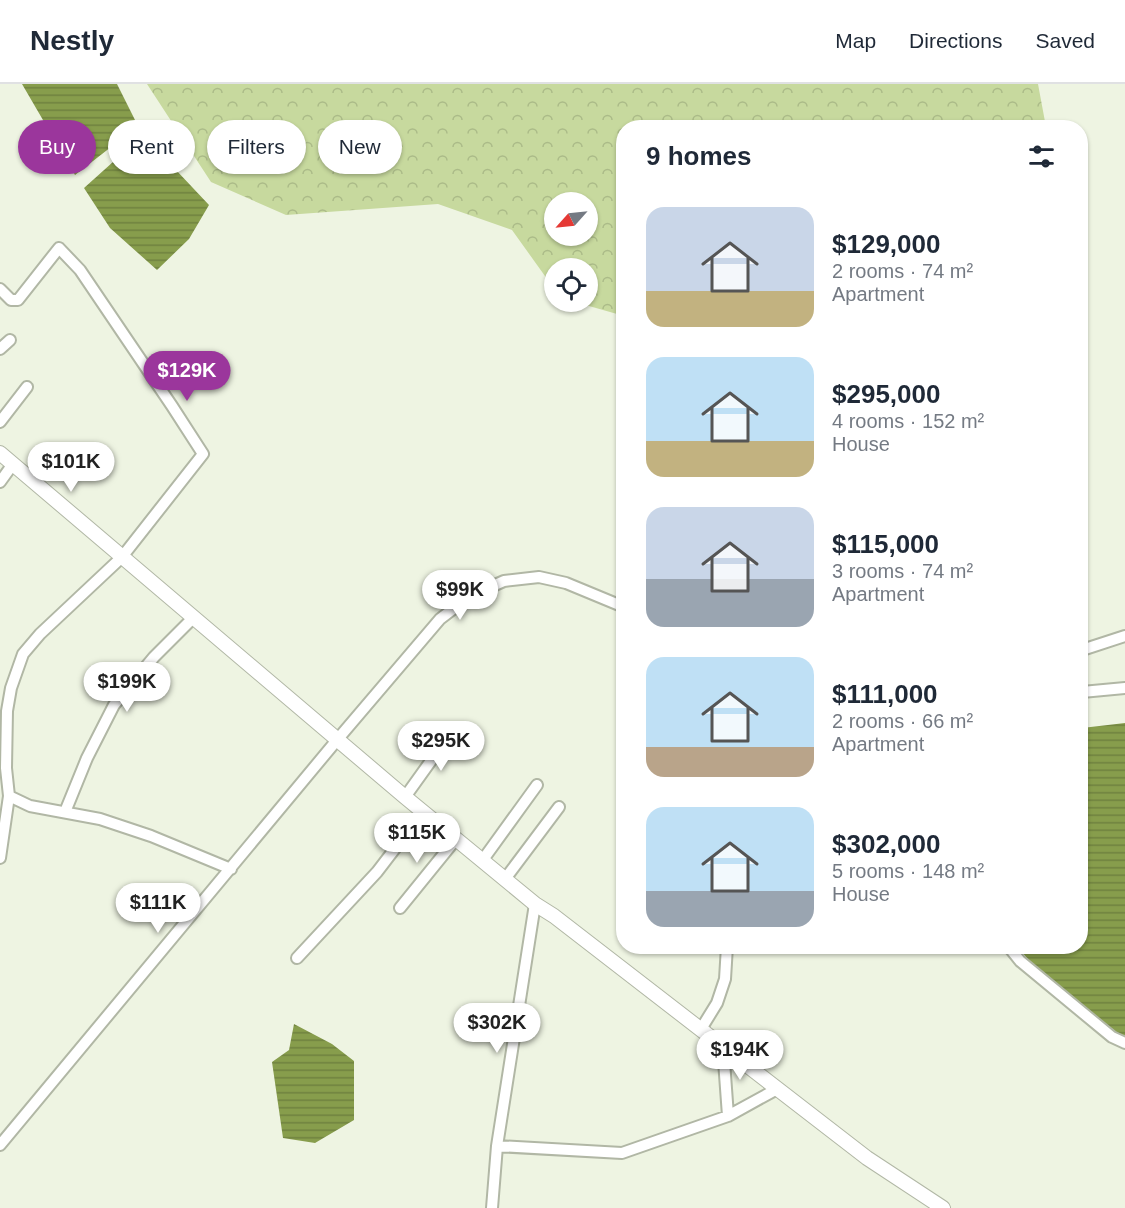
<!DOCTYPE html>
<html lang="en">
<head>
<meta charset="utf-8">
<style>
  :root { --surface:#fff; --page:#f6f6f7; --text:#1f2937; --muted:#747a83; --line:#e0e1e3; --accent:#9b369c }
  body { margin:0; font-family:Helvetica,sans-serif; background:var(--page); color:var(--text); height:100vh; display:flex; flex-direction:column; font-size:22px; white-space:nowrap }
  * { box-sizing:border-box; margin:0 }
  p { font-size:20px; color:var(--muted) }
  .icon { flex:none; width:33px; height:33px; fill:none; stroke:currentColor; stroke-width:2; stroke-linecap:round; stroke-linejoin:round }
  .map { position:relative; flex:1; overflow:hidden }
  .sheet { position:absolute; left:616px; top:36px; width:472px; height:834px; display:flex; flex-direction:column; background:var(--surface); border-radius:24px; box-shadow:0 2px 4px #0004 }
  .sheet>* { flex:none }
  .banner { position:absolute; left:18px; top:36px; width:508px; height:54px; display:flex; gap:12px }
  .needle { width:39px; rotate:243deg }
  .tools { position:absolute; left:544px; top:108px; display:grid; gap:12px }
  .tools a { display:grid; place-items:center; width:54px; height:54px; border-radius:50%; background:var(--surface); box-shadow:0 2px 4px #0004; font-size:30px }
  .price { position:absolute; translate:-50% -51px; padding:0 14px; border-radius:21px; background:#fff; color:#222; font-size:20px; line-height:39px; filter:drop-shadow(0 2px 3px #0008) }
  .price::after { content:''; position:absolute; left:50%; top:36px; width:18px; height:14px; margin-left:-9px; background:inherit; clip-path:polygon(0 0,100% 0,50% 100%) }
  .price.active { background:var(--accent); color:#fff }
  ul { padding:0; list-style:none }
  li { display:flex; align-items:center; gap:18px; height:150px; padding:0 30px }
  li span { display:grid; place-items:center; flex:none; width:168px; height:120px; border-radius:18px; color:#555 }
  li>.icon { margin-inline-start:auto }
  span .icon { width:72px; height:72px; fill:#fffc; stroke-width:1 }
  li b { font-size:26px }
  h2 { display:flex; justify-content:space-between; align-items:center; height:72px; padding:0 30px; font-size:26px }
  .pill { padding:0 21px; border-radius:27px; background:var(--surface); box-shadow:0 2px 4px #0004; font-size:21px; line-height:54px }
  .pill.active { background:var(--accent); color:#fff }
  header { display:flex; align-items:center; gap:36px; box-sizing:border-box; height:84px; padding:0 30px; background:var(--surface); border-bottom:2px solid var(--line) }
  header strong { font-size:28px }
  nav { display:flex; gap:33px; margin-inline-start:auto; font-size:21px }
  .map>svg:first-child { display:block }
  .forest { fill:url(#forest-crowns); fill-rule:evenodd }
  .water { fill:url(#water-rules) }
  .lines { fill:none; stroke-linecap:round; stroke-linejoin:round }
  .street-casing { stroke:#b1b7a5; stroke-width:14 }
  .secondary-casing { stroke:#b1b7a5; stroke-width:16 }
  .street { stroke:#fff; stroke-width:10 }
  .secondary { stroke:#fff; stroke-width:14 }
</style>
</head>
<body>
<header>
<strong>Nestly</strong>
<nav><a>Map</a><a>Directions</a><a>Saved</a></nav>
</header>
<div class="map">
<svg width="1125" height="1124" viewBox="0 0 1125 1124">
  <defs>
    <pattern id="forest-crowns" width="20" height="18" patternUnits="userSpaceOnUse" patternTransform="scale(1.5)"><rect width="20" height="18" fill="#c7d99e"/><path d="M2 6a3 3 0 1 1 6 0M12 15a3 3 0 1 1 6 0" fill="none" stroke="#abbb88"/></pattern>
    <pattern id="water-rules" width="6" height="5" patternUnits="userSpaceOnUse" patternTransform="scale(1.5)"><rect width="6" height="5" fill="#879d4c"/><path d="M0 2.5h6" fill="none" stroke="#6f813f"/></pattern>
  </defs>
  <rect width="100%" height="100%" fill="#eef4e2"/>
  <!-- forest -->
  <path class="forest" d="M147,0H1038L1046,43L624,44V232L575,218H588V184H555V206L512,146L438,120L286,131L211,98ZM555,118H588V152H555Z"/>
  <!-- water -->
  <path class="water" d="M22,0H117L138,42L75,91Z
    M143,51L209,121L189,155L157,186L110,144L84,104Z
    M1125,639V951L1123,953L1038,888L1018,863L1082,862V644Z
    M294,940L332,960L354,977V1036L315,1059L283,1054L272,978L289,966Z"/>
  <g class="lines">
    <!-- street casing -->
    <g class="street-casing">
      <path id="street" d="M0,205L11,216H18L59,164L80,186L172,322L203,370L122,473L40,550L23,570L11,604L7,627L6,684L9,712L0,774
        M0,265L10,256
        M0,338L27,303
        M0,398L13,380
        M1082,566L1125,552
        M1082,608L1125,604
        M9,712L30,722L100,735L151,752L231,785
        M405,713L453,646
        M65,728L87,674L114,621L154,573L193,534
        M482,777L537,701
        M505,795L559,723
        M400,824L456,755
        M1008,862L1020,877L1112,953L1125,959
        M297,874L377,788L423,728
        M701,945L717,919L725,895L727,862
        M723,963L728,1032
        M0,1061L337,656L440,535L470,512L504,497L539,493L566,499L624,523
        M497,1062L622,1069L728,1032L777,1005
        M492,1124L497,1062L535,820"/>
    </g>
    <!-- secondary casing -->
    <g class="secondary-casing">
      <path id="secondary" d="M0,369L405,713L535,820L554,832L867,1074L943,1124"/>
    </g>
    <!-- street -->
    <use href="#street" class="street"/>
    <!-- secondary -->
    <use href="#secondary" class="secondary"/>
  </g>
</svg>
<div class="tools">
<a><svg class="needle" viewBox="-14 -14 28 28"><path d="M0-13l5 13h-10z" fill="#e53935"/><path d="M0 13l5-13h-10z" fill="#747a83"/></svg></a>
<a><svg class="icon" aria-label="locate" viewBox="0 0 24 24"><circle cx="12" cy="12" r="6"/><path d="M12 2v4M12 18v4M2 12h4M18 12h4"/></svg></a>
</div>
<b class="price active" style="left:187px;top:318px">$129K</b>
<b class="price" style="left:71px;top:409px">$101K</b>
<b class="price" style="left:460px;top:537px">$99K</b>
<b class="price" style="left:127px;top:629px">$199K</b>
<b class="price" style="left:441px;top:688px">$295K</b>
<b class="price" style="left:417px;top:780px">$115K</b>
<b class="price" style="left:158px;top:850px">$111K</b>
<b class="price" style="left:497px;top:970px">$302K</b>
<b class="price" style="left:740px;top:997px">$194K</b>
<div class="banner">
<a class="pill active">Buy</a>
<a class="pill">Rent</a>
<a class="pill">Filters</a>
<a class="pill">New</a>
</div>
<section class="sheet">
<h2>9 homes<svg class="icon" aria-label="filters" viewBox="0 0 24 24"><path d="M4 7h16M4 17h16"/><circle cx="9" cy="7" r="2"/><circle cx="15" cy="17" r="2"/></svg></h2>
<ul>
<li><span style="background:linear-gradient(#c9d6e8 70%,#c2b280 0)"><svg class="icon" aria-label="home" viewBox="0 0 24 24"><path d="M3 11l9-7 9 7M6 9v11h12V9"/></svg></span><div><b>$129,000</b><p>2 rooms · 74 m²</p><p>Apartment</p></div></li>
<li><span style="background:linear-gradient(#bfe0f5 70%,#c2b280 0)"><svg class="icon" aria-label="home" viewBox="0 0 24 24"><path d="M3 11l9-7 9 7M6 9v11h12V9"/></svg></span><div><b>$295,000</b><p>4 rooms · 152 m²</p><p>House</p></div></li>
<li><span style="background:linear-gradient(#c9d6e8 60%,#9aa5b1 0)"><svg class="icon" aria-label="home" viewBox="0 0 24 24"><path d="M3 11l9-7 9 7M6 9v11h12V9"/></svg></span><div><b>$115,000</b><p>3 rooms · 74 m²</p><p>Apartment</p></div></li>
<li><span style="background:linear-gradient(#bfe0f5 75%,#b9a48a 0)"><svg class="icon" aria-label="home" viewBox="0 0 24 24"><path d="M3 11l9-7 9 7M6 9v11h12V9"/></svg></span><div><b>$111,000</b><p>2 rooms · 66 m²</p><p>Apartment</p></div></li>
<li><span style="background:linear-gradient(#bfe0f5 70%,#9aa5b1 0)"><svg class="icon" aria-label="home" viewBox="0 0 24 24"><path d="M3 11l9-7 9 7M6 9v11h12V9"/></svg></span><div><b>$302,000</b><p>5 rooms · 148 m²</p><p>House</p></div></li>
</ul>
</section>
</div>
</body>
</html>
